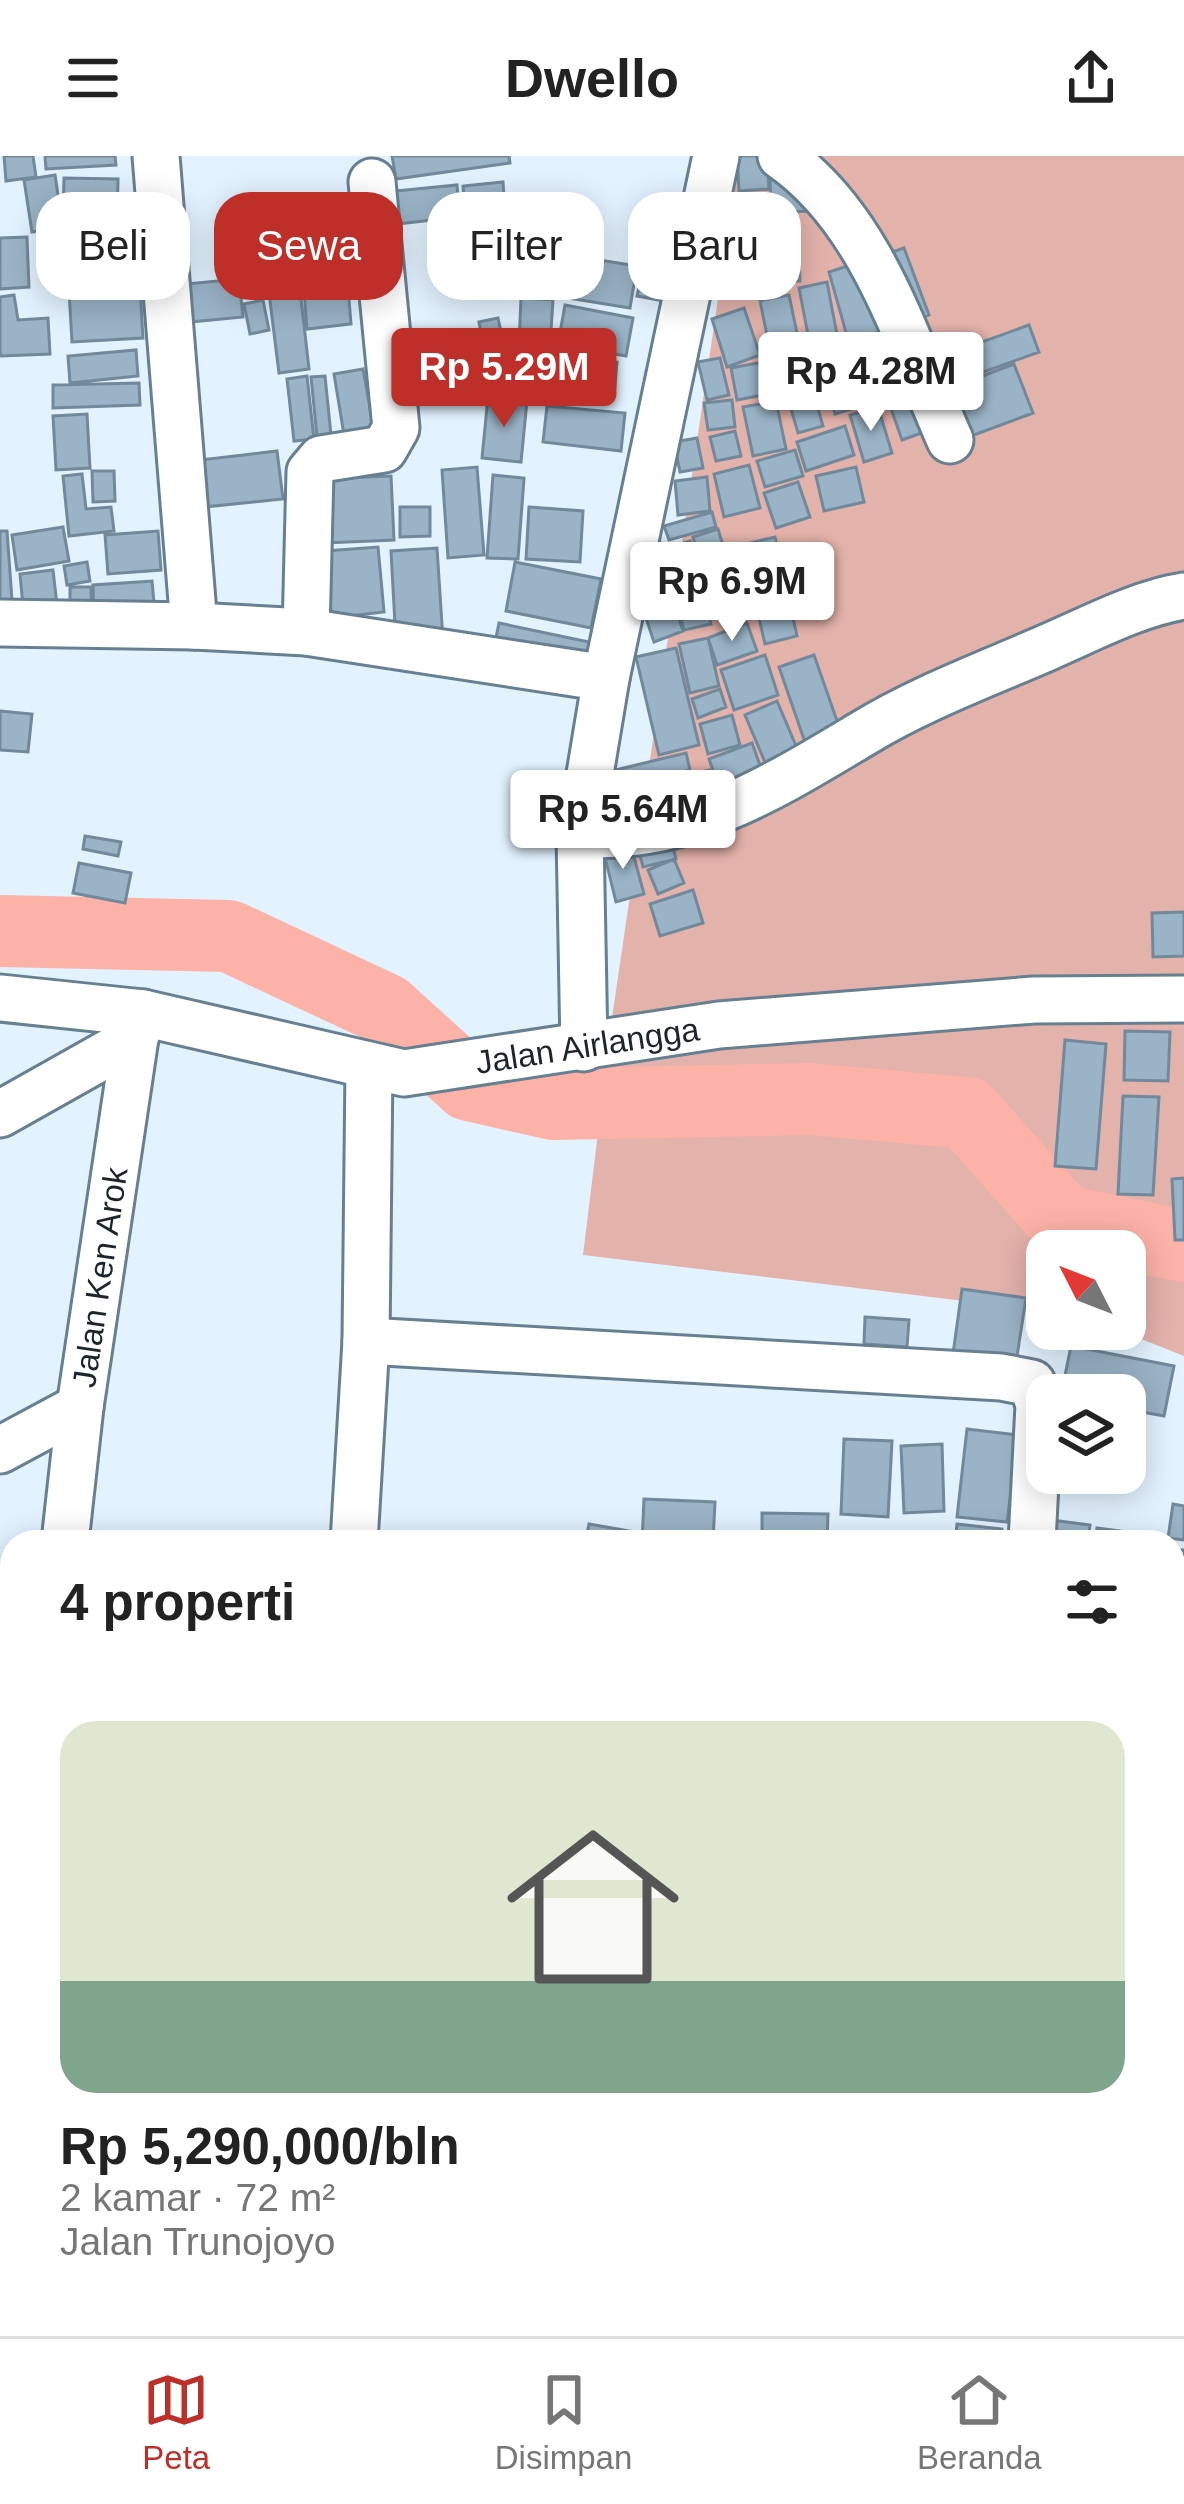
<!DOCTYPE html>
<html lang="id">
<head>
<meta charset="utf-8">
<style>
  :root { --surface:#fff; --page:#f2f2f2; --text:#222; --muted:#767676; --line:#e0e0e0; --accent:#bd2f28 }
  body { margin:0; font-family:Arial,sans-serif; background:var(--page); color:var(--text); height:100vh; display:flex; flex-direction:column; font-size:45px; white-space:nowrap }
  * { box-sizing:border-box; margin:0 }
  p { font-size:39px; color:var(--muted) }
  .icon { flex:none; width:66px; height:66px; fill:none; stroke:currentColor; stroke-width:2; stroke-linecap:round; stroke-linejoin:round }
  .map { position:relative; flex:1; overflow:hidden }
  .details { position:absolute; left:0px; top:1374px; width:1185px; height:807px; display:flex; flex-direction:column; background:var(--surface); border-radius:36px 36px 0 0; box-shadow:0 6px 30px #0003 }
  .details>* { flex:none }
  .top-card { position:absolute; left:36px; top:36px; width:1113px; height:108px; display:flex; gap:24px }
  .needle { width:78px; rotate:312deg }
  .tools { position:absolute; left:1026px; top:1074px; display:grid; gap:24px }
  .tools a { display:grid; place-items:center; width:120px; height:120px; border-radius:24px; background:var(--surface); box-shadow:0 6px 30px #0003; font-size:60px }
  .price { position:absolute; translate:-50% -102px; padding:0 27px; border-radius:12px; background:#fff; color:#222; font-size:39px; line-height:78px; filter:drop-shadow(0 3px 6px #0008) }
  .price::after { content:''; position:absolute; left:50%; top:72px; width:36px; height:27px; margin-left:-18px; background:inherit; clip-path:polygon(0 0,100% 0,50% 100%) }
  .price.active { background:var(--accent); color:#fff }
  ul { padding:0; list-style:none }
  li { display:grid; align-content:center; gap:24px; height:636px; padding:0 60px }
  li span { display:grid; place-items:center; height:372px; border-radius:36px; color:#555 }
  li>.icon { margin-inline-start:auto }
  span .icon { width:216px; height:216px; fill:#fffc; stroke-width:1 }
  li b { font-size:51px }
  h2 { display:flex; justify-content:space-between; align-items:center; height:144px; padding:0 60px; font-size:51px }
  .tag { padding:0 42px; border-radius:36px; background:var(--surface); box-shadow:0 6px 30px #0003; font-size:42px; line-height:108px }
  .tag.active { background:var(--accent); color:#fff }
  header { display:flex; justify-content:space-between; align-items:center; height:156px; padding:0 60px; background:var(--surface); font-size:54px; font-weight:800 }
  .tab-bar { display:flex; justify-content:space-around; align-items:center; height:168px; border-top:3px solid var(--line); background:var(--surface); font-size:33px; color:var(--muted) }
  .tab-bar a { display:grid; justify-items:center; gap:6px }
  .tab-bar .active { color:var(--accent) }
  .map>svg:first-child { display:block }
  .green { fill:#e3b2aa }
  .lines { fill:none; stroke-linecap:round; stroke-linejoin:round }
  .river { stroke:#fdb2a8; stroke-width:72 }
  .building { fill:#9ab3c6; stroke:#71899b; stroke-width:3 }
  .street-casing { stroke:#678091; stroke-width:51 }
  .street { stroke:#fff; stroke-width:45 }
  .labels { text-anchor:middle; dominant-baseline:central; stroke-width:9; stroke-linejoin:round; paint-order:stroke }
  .street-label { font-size:33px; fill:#1b252c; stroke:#fff }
</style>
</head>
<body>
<header><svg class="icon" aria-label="menu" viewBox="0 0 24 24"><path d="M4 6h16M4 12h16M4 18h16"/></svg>Dwello<svg class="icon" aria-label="share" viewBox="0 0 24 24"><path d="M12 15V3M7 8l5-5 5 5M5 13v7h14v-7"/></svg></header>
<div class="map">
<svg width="1184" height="2180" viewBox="0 0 1184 2180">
  <rect width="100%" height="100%" fill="#e2f2fe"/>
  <!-- green -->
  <path class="green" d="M739,0H1184V1200L1116,1173H1125V1095H1047V1155L583,1099L613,855Z"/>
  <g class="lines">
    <!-- river -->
    <path class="river" d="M0,775L229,780L385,853L469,929L553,948L810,943L967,957L1063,1065L1184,1090"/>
  </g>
  <!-- building -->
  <path class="building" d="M4,0H33L36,21L6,25Z
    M45,0H115L116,9L46,13Z
    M392,0H509L510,7L396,23Z
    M737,0H767L769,33L739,35Z
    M55,19L63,72L32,76L24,24Z
    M807,21L809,55L771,57L770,22Z
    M64,22L118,23L117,67H63Z
    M503,26L506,70L466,73L463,30Z
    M457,29L460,61L388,69L385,36Z
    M767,39L773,111L740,114L733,41Z
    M797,60L800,125L778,126L775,61Z
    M137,75L142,123L58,132L53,84Z
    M27,81L29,131L0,133V82Z
    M648,92L675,98L664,145L637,140Z
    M904,92L929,159L900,171L875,102Z
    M517,96L561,103L556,137L511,129Z
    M568,99L637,110L630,152L562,141Z
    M860,106L888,203L856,212L829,116Z
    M347,118L351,168L307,173L303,122Z
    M239,123L243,161L190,166L186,128Z
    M299,125L309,213L279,217L268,129Z
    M827,126L845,221L817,226L799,132Z
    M140,131L143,182L72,186L69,135Z
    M14,139L18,164L48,162L50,198L0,200V141Z
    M789,139L799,187L770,194L760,145Z
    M521,142L553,144L550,190L519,189Z
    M263,144L269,174L250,178L244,148Z
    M565,149L633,162L626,200L558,188Z
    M744,152L760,199L727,211L712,163Z
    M498,162L503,185L483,189L479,166Z
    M1029,169L1039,196L930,235L921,208Z
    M800,191L823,270L798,277L775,198Z
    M136,194L138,220L70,227L68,200Z
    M500,195L617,206L614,240L497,228Z
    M720,202L729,239L707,244L698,206Z
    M768,205L774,237L737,244L731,212Z
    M1014,208L1033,257L963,283L946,234Z
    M904,209L927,275L902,284L879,218Z
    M363,213L375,280L345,285L334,218Z
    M874,217L882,243L835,258L828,232Z
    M307,220L314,283L294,285L287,223Z
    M325,220L331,279L317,281L311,221Z
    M139,227L140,249L53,252V229Z
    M488,241L527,245L521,306L482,302Z
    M732,244L735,271L708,274L704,247Z
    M776,245L786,293L753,300L743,251Z
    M547,250L625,257L621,295L543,286Z
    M878,251L892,297L864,306L850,259Z
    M87,258L90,312L56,314L53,260Z
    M845,270L854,299L806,315L797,286Z
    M735,275L741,300L716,305L710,281Z
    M697,282L703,312L680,316L674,286Z
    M795,294L803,320L765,331L757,305Z
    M277,295L283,343L204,351L200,304Z
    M749,309L760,352L724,361L714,318Z
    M477,311L484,399L448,402L442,314Z
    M856,311L864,346L824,355L816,320Z
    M92,315H114L115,345L93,346Z
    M82,318L86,353L111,351L114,375L69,380L63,320Z
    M493,319L524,322L518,403L487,402Z
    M391,320L394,384L325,387L322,323Z
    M707,321L710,355L678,359L675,325Z
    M798,326L810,361L776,372L764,337Z
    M400,351H430V380L400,381Z
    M529,351L583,355L580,406L526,403Z
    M712,356L716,371L669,384L664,370Z
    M63,371L69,405L17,414L12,379Z
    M718,373L730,412L704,420L693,381Z
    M0,375H7L13,458L0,459Z
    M158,375L161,414L108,418L105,379Z
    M775,381L797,480L765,488L742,389Z
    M690,385L701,420L668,430L657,395Z
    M378,391L384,456L331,462L326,395Z
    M437,392L443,484L396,487L391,395Z
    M87,406L90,425L67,429L64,410Z
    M515,406L601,423L591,472L506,455Z
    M53,414L58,458L24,461L20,418Z
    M738,415L753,458L723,468L708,426Z
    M152,425L155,458L94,463L93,429Z
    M701,426L711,468L684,474L674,433Z
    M668,430L683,475L654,486L639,441Z
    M70,431H91L92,461L70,462Z
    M499,467L598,488L591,517L493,496Z
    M747,467L757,495L717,509L708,482Z
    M708,482L719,530L690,537L679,488Z
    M676,492L699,589L659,599L636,501Z
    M765,499L778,539L734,554L721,514Z
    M814,499L843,582L808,595L779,511Z
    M720,533L726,551L698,562L692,543Z
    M777,545L802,604L770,618L745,559Z
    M0,555L32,558L28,596L0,594Z
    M732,559L740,589L708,598L700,568Z
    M752,587L766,626L723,642L709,603Z
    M686,597L690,614L615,632L611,615Z
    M709,614L718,650L632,673L622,636Z
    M669,675L676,703L643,711L636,684Z
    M85,680L121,686L118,700L83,693Z
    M630,686L644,738L616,746L603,693Z
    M674,703L684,727L658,738L648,714Z
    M79,707L131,717L125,747L73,737Z
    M693,734L703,767L660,780L650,748Z
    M1184,756V800L1153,801L1152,757Z
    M1125,875L1170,876L1168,925L1124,924Z
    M1065,884L1106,888L1096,1013L1055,1010Z
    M1123,940L1159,941L1153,1039L1118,1038Z
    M1184,1022V1084H1175L1172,1023Z
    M962,1133L1026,1142L1016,1207L953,1198Z
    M865,1161L909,1164L907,1191L864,1188Z
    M1071,1190L1174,1210L1164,1260L1125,1253V1239H1061Z
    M967,1273L1018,1279L1007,1366L957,1361Z
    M844,1283L892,1285L888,1361L841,1358Z
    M942,1288L944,1355L904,1357L901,1290Z
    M644,1343L715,1346L713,1386H642Z
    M1173,1348L1184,1350V1384L1168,1382Z
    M762,1357L828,1358L827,1386H762Z
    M1044,1363L1090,1369L1088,1386H1041Z
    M589,1368L635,1376L633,1386H585Z
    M957,1368L1002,1373L1001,1386H955Z
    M1097,1372L1150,1379L1149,1386H1095Z
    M1173,1394H1184V1425H1173Z
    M1173,1434L1184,1435V1481L1173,1480Z
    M1173,1547L1184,1548V1604L1173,1603Z
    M1173,1620H1184V1659L1173,1660Z
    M1184,1845V1883L1173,1884V1846Z
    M1184,1897V1960L1173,1961V1898Z
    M1173,2003H1184V2067L1173,2068Z
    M1184,2144V2180H1125L1123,2169H1173V2146Z
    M214,2169H246L248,2178L217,2180Z
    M254,2169H277L278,2180H255Z
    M442,2169H538V2180H442Z
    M1019,2169H1113L1114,2180H1019Z"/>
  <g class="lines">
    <!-- street casing -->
    <g class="street-casing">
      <g id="street">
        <path d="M156,0L194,470"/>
        <path d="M781,0C873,64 906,185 950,284"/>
        <path d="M0,467L194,470L306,476L606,522"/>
        <path d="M306,476L310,316L321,303L384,293L396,272L372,26"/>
        <path d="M580,678C687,686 775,630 862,578C919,543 984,519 1046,492C1090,473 1136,448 1184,440"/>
        <path id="s1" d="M0,842L143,857L404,917L719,869L1034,844L1184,843"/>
        <path d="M584,892L580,678L606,522L716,0"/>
        <path d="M0,958L135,882"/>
        <path d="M366,1185L1001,1221L1032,1227L1039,1249L1032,1386"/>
        <path d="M0,1294L80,1251"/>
        <path id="s2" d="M65,1386L80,1251L135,882L143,857"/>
        <path d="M354,1386L366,1185L369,910"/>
        <path d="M1173,1487L1184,1488"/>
        <path d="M0,1629L12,1621"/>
        <path d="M1173,2103L1184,2101"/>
        <path d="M401,2169L402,2180"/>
        <path d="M743,2169L747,2180"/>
      </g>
    </g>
    <!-- street -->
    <use href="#street" class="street"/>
  </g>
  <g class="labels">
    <!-- street labels -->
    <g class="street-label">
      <text stroke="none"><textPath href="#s1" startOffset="597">Jalan Airlangga</textPath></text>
      <text stroke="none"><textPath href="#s2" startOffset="267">Jalan Ken Arok</textPath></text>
    </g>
  </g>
</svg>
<div class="tools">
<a><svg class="needle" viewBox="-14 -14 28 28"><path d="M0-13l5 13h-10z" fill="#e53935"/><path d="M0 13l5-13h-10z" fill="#767676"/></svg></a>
<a><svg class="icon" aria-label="layers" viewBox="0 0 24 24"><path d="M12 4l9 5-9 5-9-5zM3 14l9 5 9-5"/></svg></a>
</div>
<b class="price active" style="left:504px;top:274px">Rp 5.29M</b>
<b class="price" style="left:871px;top:278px">Rp 4.28M</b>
<b class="price" style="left:732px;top:488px">Rp 6.9M</b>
<b class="price" style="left:623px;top:716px">Rp 5.64M</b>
<div class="top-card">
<a class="tag">Beli</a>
<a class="tag active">Sewa</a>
<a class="tag">Filter</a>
<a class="tag">Baru</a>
</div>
<section class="details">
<h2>4 properti<svg class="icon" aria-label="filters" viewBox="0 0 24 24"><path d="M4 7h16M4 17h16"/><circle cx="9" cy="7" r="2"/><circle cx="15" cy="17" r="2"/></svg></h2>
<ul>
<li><span style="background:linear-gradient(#dfe7d0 70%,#7fa58c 0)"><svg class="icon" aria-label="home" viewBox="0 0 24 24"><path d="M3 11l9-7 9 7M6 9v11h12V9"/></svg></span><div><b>Rp 5,290,000/bln</b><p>2 kamar · 72 m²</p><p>Jalan Trunojoyo</p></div></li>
</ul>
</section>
</div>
<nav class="tab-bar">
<a class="active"><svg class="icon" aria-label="map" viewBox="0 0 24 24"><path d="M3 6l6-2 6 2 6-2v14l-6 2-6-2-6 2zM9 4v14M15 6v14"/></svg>Peta</a>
<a><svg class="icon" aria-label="saved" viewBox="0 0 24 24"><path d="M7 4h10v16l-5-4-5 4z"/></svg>Disimpan</a>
<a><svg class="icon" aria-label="home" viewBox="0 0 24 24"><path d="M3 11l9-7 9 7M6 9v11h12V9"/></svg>Beranda</a>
</nav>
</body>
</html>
